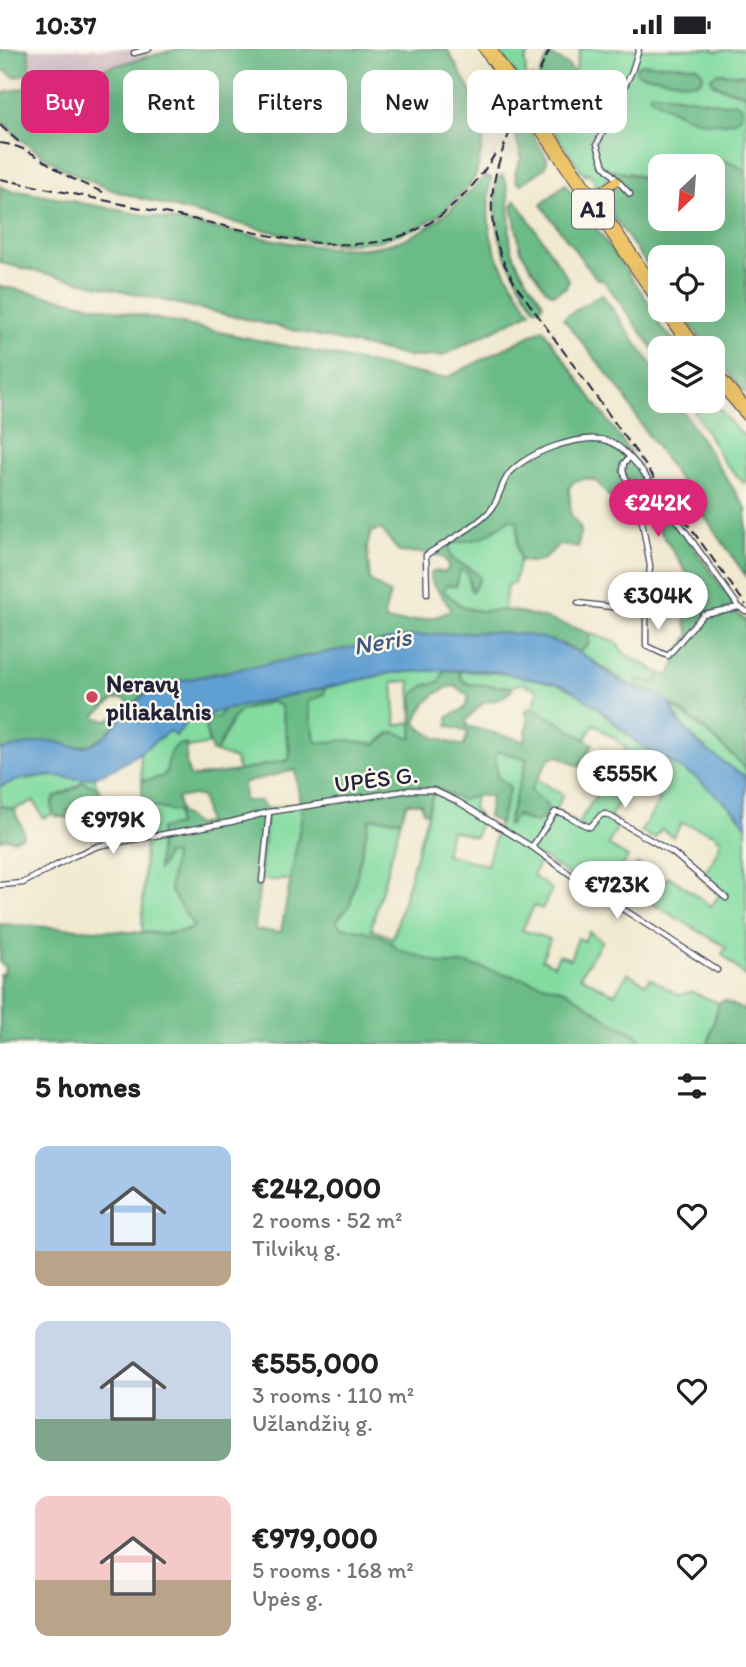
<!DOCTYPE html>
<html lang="en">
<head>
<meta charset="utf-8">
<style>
  :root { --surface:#fff; --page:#f6f6f6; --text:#202124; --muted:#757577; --accent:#db2777 }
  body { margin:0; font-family:Itim,sans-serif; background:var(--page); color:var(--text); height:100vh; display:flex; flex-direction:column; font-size:26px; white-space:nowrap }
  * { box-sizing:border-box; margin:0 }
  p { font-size:23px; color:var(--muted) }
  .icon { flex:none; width:38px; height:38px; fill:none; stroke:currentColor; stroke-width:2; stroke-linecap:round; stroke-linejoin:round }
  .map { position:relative; height:995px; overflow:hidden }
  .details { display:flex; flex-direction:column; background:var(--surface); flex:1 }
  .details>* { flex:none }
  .hud { position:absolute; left:21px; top:21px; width:705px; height:63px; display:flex; gap:14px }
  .needle { width:46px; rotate:205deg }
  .fabs { position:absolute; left:648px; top:105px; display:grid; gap:14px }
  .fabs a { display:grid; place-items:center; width:77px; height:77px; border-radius:14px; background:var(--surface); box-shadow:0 7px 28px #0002; font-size:35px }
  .price { position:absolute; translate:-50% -60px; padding:0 16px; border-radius:24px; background:#fff; color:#222; font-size:23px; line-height:46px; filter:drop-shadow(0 2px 4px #0008) }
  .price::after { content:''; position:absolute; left:50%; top:42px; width:21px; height:16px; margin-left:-10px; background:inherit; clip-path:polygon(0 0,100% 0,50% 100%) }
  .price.active { background:var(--accent); color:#fff }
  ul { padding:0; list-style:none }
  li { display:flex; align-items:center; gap:21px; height:175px; padding:0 35px }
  li span { display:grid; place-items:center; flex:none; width:196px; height:140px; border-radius:14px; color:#555 }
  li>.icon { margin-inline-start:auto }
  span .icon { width:84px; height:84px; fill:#fffc; stroke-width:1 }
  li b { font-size:30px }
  h2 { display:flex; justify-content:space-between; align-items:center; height:84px; padding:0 35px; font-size:30px }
  .tag { padding:0 24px; border-radius:14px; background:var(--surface); box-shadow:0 7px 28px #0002; font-size:24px; line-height:63px }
  .tag.active { background:var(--accent); color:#fff }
  .status { display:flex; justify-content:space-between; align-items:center; height:49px; padding:0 35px; background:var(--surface); direction:ltr }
  .status svg { height:19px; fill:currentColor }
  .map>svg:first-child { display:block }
  .industrial { fill:#d2bec5 }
  .green { fill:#83dba0; stroke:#527e6e; stroke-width:2; fill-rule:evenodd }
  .forest { fill:#6abb86; stroke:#466e60; stroke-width:2; fill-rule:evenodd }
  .water { fill:#609fd2; stroke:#416086; stroke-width:2 }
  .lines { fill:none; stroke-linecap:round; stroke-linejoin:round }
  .minor-casing { stroke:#414051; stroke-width:7 }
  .highway-casing { stroke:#414051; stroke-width:10 }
  .minor { stroke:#fff; stroke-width:4.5 }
  .highway { stroke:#eec569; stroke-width:8 }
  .rail { stroke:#22223b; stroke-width:2; stroke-dasharray:10 5; stroke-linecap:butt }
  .highway-bridge-casing { stroke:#414051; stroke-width:10; stroke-linecap:butt }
  .highway-bridge { stroke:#eec569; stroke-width:8 }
  .poi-dot { fill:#d1495b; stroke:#fbf7ec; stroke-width:2.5 }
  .labels { text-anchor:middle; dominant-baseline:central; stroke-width:5; stroke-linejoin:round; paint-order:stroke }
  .shield { fill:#fbf7ec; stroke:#636270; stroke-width:2 }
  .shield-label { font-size:23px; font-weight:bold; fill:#22223b }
  .poi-label { font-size:24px; font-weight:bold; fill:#22223b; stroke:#fbf7ec; text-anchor:start }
  .street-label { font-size:24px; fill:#22223b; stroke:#fbf7ec }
  .water-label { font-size:26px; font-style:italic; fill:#3e5a7f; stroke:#fbf7ec }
</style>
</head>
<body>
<div class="status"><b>10:37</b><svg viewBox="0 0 49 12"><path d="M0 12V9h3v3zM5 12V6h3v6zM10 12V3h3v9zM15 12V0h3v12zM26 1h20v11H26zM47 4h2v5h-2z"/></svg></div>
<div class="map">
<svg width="746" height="995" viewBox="0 0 746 995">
  <rect width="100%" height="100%" fill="#fbf7ec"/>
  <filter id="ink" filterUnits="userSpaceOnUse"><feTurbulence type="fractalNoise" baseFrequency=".0143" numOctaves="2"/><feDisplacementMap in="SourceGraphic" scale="14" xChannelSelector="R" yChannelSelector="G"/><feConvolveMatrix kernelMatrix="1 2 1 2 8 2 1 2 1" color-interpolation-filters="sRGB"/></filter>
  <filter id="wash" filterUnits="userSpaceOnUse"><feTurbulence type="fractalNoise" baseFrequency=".00686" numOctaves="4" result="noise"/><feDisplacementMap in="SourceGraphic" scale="28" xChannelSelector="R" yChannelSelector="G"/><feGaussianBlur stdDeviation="1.57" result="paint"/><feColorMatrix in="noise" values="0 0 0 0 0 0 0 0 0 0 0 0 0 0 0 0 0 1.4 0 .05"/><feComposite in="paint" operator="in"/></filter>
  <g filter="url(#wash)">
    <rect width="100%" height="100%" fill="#f0e9cf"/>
    <!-- industrial -->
    <path class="industrial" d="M28,0H147L148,7L69,29L35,35Z"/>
    <!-- green -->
    <path class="green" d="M497,0H532L525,11L526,27L529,30L533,28L528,40L521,34Z
      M580,0H713L714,2L746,0V26L718,24L711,29L719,38L746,46V123L736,116L706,112L702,117H660V134L629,124H612L605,117L602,119L608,127L607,132L598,138L593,136L596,132L587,123L585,127L533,51L537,48L545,57L549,67L564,78ZM650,48L725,55L735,54L677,64Z
      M712,350L735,379L746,388V432L744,434L724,413L689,352Z
      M510,470L519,472L517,497L520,511L514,534L507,536L504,561C476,566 463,561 443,542V539L447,536L457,535L458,523L463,521L467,523L470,541V518C458,514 445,511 450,495L466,492L495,481Z
      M589,584L617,594L625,605L662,625L653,634L639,630L634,638L579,603C586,598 591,593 589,584Z
      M445,621L439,634L426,636L413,650L412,689L390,684L375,695L347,691L319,694L315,690L308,655L310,652L324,645L325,639L391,624ZM410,632L412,673L396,676L393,633Z
      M459,622C494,624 531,624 564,637C594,649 611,675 636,693C647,702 661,707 674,714C700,729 728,751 746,777V928L722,905L726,898L644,850L651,839L621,823L618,828L615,827L602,848L542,808L533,827L552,840L542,860L534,857L522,881L550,890L542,910L554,916L559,906L570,910L578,889L584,892L589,883L602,892L580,927L614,945L628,924L646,935L650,929L679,946L692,943L719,954L708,995H642L639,987L612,973L468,915H442L397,900L359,881L341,878L336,872L337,869L350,856L369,771L374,769L401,771L371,880L393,889L435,738L475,747L473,759L481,769L476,788L451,781L445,805L487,816L509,738L497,727L495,707L498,702L527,709L507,776H510L514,766L530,773L546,755L530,743L536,730L563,746L555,761L578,775L626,698L594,675L585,690L533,658L538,641L523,634L512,638L469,635L463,632ZM632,733L660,751L641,782L654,790L661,780L673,788L682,774L712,784L721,791L713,811L701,829L720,845L711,857L670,828L663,831L638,815L631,824L621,819L628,808L608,796L620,773L610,768Z
      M271,653L281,657L290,709L288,711L239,722L235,710L216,703L233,669L240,662Z
      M671,656L710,686L746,719V728C718,710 684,688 671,656Z
      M223,661L207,688L209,695L188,699L187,695L178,696L172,701C161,727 176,726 142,732L140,704L169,682L177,686L187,672Z
      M57,727L80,730L94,728L98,739L82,733C74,742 60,742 52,752L53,765L43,769L34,752L15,760L0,757V738L16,731Z
      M300,754L302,766L291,831H260L267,760Z
      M142,755L177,763V776L173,778L162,816L166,805H174L170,841L194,878C178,886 159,884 142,883L145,792L144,786L141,787Z"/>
    <!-- forest -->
    <path class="forest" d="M0,0H28L31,24L15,28L0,19Z
      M177,0H447L471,43L472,53L483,72L485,83L476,126L465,142L439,166L419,178L378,192L338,195L307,191L182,161L115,142L68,123L18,89L0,70V48L6,43L69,29Z
      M552,7L569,17L574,25L564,78L560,79C551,73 551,63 544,56C541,54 538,52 537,49L533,51L530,46L548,8Z
      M642,15L696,17L702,23L703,27L699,33L689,34L639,25L636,23V18Z
      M718,24L746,26V46L713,35L711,29Z
      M653,43L725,55L735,53L742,58L741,66L735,72C708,81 673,63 650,48V44Z
      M522,73H525L547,109L546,118L522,135L518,134C513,125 516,119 521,110C521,95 509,87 522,73Z
      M713,108L736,116L746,123V345L712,304V299H708L679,261H712V208H660V234L603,153L602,144H607L609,140H619L622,137L612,124L614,121L660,134V170H712V117H702Z
      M502,126C513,138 507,179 511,196C515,217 532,236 543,254L541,259H535C513,225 494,194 496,152C496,142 494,132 502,126Z
      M485,127L491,129C481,192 498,212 531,263L442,307L411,308L0,214V137L13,143L19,142L291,194C384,209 421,196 485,127Z
      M565,135L657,265C657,281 673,288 682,299H660V309L604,232L596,229L541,156Z
      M516,151L569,231L566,238L554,245L546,241L521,202L512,157Z
      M0,237L435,328H448L543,280L629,402L638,421L730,549L736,563L746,572V719C719,694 670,644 634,638L638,630L653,634L662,625L669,627C677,613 680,598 690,585L685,573L691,539L690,529L644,457L639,456L631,468C625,459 622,458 614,452C602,444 601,428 583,430C576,431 573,432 569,439L571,466L581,480L578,498L558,496C544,511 541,517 520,511L517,497L518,473L510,470L482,489L450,495C445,517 471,514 480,529L472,543L467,523L460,521L456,537L447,536L443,541C459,557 467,563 492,562C497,562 502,561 508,561C536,566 563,574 589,584V594L579,603L563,595L474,583L429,586L411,587L147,642L133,656L123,649L113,651L96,666V669L107,671L125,663L104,688L88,696L72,698L54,692L0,701ZM381,480L399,503C414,505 450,499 448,520L445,523L433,522L430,525L433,535L451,559C443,571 401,574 386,572L384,566L390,545L370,532L367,498L371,483Z
      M602,245L660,328V352H676L746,459V527L641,376L624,346L563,269Z
      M445,621L459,622L463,632L469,635L512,638V641L500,650L483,654L466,671L467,677L525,692L528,670L525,662L533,658L593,695L579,718L559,707L552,708L549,710L530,742L546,755L548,760L543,769L535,774L516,766L509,777L507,776L527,710L498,702L495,707L497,727L510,738L500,774L488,768L491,747H475L461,751L435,738L427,764L423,762L421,754H407L401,771L374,769L369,771L350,856L336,872L341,878C358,880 388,885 397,900L442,915H468L565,941L612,973L639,987L642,995H0V925H4L5,918L0,914V875L163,885L187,882L194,878L170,841L174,805H166L162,816L158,821L160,780L177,776V763L142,755V732C176,726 161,727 172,701L178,696L187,695L186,714L190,728L239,722L288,711L290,708V701L281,657L271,653L240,662L233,669L216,703H212L205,679L210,669L219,668L223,661L250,653L325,639L324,646L310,652L308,655L315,690L319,694L347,691L375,695L394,683L412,689L414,644L426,636L439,633ZM454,637L468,646C469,662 459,661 448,668V677L468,683L464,697C448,693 426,688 416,674C420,657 436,640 454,637ZM295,721L302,766L281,883L255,881L267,760L260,752H244L243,734ZM193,746L202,748L207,773L196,776L185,767L180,765L177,749Z
      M82,733L98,739L103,748L101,753L67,762L68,769L55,767L51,758L55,748L78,738Z
      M0,757L15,760C16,770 25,778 23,787L14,791L6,789L0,791Z
      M724,951L743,961L746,956V995H708L719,954Z"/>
    <!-- water -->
    <path class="water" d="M474,583C510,583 547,585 578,603C595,612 610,627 627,636C640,642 659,642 670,655C674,661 676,669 680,675C692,693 727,716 746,728V777L736,763L695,728L639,695L602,662L574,642L559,635L493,622L445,621L391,624L223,661L187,672L176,687L169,682C146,699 109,730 79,730C72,730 65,728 58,727C38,726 18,730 0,738V701C16,698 33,693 49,692C69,692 73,706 97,692C109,686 115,675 124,665C134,654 145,644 158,636L411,587Z"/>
  </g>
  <g filter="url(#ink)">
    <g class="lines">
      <!-- minor casing -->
      <g class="minor-casing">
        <path id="minor" d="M134,4L149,0
          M630,145L604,117L597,95L632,22L639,0
          M630,408L624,414L623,422L641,466L650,517L646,562V597L668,607L703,565L739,558
          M427,545L426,506C445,493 473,480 489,463C499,453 500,436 509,425C525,404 582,383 608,392C622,397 631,410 641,420L739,558L746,562
          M578,554L646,562
          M532,798L555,763C567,763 578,775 590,778L601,766L606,765L673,804L726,849
          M262,832L269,763
          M0,836L23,834L74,807L98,797L231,773L269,763L410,741H433L457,752L532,798L578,831L717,921"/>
      </g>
      <!-- highway casing -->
      <g class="highway-casing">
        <path id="highway" d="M483,0L518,51
          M492,0L522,44
          M530,55L660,244
          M527,63L660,257
          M604,157L600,150V143L616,132
          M662,261L690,299
          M671,261L699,299
          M712,317L746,357
          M712,327L746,367"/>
      </g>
      <!-- minor -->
      <use href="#minor" class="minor"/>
      <!-- highway -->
      <use href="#highway" class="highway"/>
      <!-- rail -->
      <path class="rail" d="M550,0C511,83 460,151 518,239L746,556
        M0,76L21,95
        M0,94C28,97 46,114 69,128C81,134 93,139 105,144
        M0,130C64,143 128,156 192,170C314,195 416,233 495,105"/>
      <!-- highway-bridge casing -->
      <g class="highway-bridge-casing">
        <path id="highway-bridge" d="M522,44L530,55
          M518,51L527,63"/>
      </g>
      <!-- highway-bridge -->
      <use href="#highway-bridge" class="highway-bridge"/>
    </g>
  </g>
  <!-- markers -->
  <circle class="poi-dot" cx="92" cy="648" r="7"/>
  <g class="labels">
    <!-- shield labels -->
    <rect class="shield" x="572" y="140.5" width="42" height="39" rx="5"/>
    <g class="shield-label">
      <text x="593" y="160">A1</text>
    </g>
    <!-- poi labels -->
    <g class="poi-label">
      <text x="106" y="634">Neravų<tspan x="106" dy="28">piliakalnis</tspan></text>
    </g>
    <!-- street labels -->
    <g class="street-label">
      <text transform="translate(376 730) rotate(-7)">UPĖS G.</text>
    </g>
    <!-- water labels -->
    <g class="water-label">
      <text transform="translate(382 592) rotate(-10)">Neris</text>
    </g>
  </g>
</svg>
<div class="fabs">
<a><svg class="needle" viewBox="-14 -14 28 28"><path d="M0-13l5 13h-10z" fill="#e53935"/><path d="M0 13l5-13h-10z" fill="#757577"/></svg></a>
<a><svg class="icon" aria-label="locate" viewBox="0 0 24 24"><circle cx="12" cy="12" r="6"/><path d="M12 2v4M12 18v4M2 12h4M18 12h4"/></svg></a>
<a><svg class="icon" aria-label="layers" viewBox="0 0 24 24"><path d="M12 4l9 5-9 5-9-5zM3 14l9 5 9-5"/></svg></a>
</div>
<b class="price active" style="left:658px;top:490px">€242K</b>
<b class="price" style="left:658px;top:583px">€304K</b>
<b class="price" style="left:625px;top:761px">€555K</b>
<b class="price" style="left:113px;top:807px">€979K</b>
<b class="price" style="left:617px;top:872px">€723K</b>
<div class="hud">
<a class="tag active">Buy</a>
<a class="tag">Rent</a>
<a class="tag">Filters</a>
<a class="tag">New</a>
<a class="tag">Apartment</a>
</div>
</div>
<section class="details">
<h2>5 homes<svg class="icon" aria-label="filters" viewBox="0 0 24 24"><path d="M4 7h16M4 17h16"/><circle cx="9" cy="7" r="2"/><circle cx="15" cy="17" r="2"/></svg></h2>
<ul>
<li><span style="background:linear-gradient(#a9c7e8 75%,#b9a48a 0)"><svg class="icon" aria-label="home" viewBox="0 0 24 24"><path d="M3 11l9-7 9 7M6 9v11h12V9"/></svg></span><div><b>€242,000</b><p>2 rooms · 52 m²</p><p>Tilvikų g.</p></div><svg class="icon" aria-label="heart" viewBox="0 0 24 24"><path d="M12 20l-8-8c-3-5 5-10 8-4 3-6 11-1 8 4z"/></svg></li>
<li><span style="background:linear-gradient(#c9d6e8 70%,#7fa58c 0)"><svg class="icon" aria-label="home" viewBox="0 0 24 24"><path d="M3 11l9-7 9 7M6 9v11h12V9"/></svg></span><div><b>€555,000</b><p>3 rooms · 110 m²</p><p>Užlandžių g.</p></div><svg class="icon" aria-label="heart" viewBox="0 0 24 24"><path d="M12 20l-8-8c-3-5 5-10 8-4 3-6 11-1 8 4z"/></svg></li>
<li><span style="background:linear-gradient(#f6c9c9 60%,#b9a48a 0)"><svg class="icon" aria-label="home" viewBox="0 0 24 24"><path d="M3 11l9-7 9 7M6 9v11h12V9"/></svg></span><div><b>€979,000</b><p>5 rooms · 168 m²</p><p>Upės g.</p></div><svg class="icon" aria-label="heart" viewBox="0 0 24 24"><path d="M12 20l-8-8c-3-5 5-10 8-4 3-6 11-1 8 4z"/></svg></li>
</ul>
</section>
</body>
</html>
